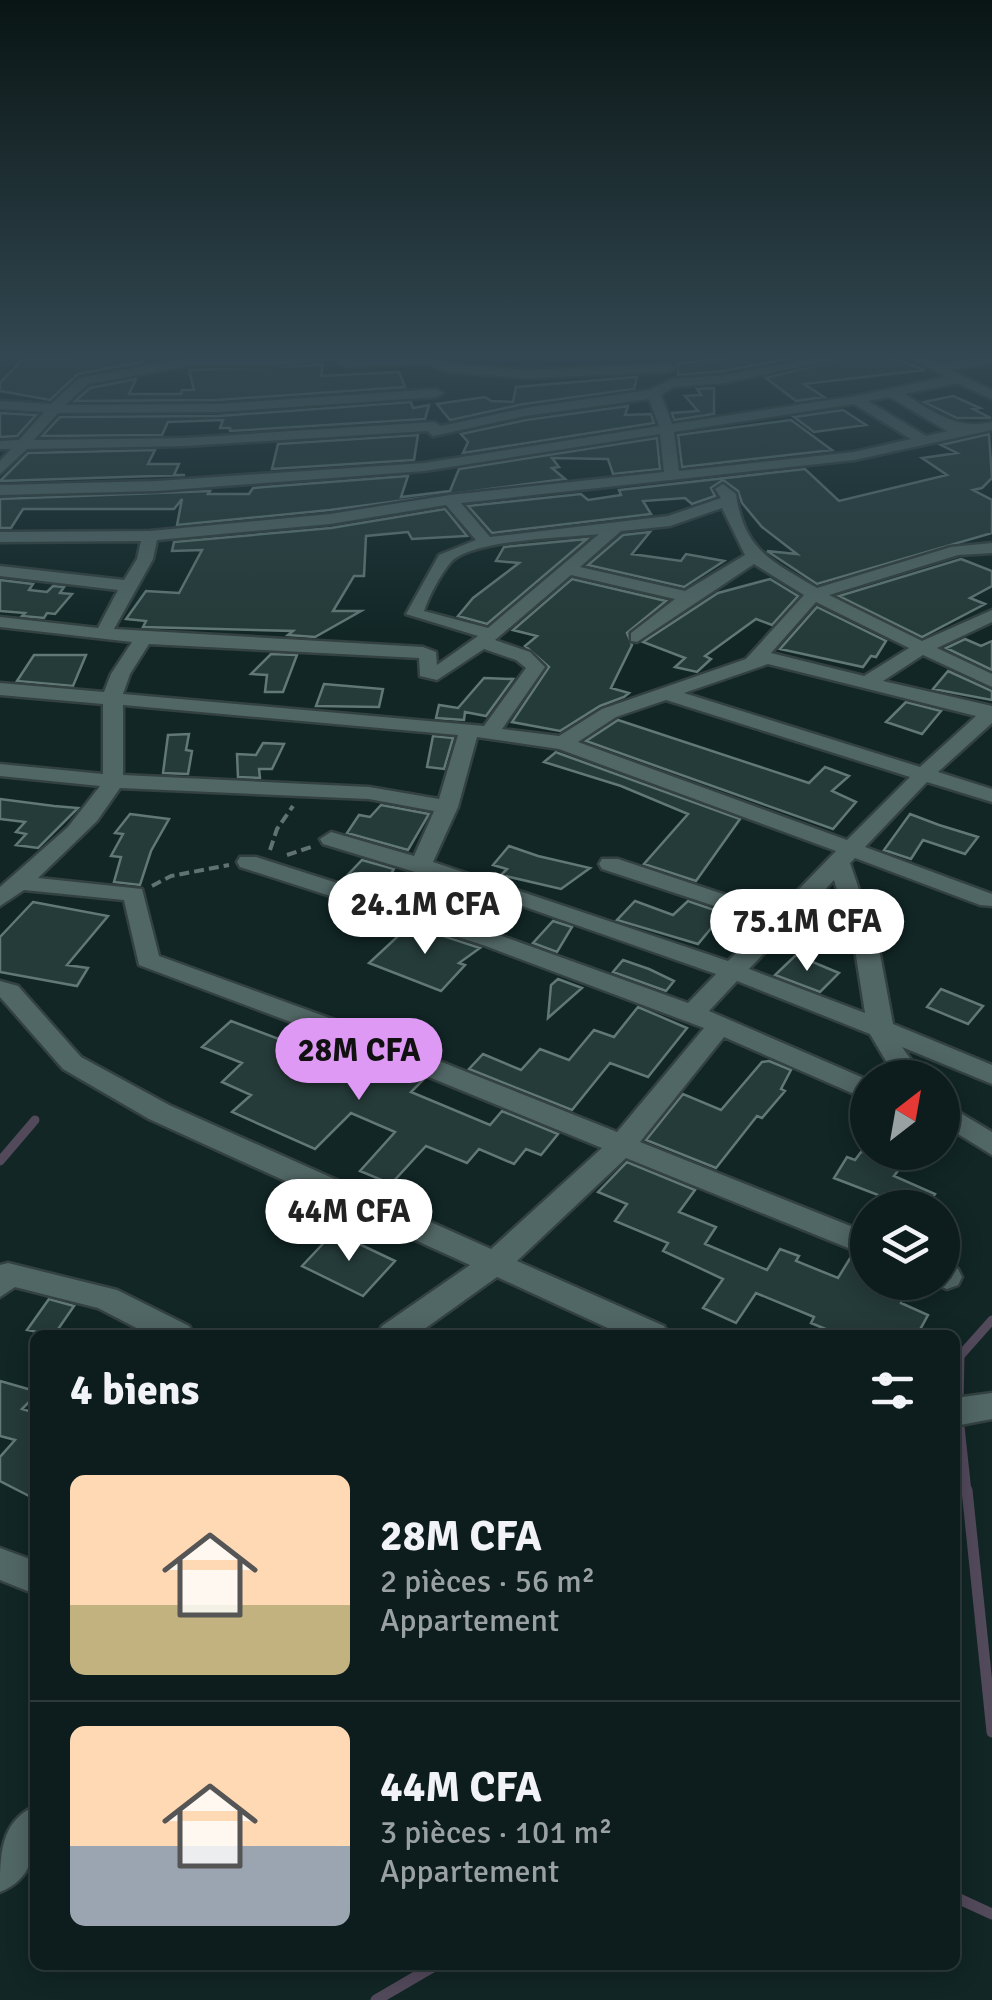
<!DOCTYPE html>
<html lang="fr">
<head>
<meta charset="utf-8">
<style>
  :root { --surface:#0d1c1c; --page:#162525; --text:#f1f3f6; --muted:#9aa1a3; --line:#2d3a3b; --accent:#dd99f3 }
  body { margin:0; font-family:Signika,sans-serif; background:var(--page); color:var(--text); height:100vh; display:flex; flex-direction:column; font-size:38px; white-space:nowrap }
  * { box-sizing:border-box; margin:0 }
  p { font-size:32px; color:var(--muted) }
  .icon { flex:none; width:55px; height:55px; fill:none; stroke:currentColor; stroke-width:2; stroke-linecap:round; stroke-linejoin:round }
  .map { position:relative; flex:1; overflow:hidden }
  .drawer { position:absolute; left:30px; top:1330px; width:930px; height:640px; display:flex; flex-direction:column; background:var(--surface); border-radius:15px; box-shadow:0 5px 25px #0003,0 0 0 2px var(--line) }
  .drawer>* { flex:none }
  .needle { width:65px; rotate:31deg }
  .controls { position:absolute; left:850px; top:1060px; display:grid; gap:20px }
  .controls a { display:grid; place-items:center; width:110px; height:110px; border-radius:50%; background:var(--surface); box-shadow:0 5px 25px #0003,0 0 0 2px var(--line); font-size:50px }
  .price { position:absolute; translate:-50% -85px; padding:0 22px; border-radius:35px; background:#fff; color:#222; font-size:32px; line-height:65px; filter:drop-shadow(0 2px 5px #0008) }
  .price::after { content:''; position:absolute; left:50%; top:60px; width:30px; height:22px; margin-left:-15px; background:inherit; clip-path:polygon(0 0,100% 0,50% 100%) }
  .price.active { background:var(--accent); color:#111 }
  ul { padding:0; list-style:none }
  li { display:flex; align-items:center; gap:30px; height:250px; padding:0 40px }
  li+li { border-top:2px solid var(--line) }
  li span { display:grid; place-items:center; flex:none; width:280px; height:200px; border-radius:15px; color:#555 }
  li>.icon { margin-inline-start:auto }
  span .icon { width:120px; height:120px; fill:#fffc; stroke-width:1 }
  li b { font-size:42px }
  h2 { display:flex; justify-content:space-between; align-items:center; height:120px; padding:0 40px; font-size:42px }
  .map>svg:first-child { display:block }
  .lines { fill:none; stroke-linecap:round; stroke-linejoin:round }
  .stream-far1 { stroke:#52495b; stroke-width:9 }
  .stream { stroke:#52495b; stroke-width:11 }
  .building { fill:#253b39; stroke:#617876; stroke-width:2.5 }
  .minor-casing { stroke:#334140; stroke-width:5 }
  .path { stroke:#607271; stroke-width:4; stroke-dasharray:10 5; stroke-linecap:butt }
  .minor { fill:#516765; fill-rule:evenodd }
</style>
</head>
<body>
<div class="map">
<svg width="992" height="2000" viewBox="0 0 992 2000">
  <rect width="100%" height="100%" fill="#112625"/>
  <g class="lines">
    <!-- stream-far1 -->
    <path class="stream-far1" d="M0,1161L35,1120
      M959,1403L960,1356L992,1320
      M959,1417L967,1492"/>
    <!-- stream -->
    <path class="stream" d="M967,1490L992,1732
      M955,1897L992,1914
      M376,2000L436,1965"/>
  </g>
  <!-- building -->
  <path class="building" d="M76,354H146L143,362L78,374L50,400L0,391V383L24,358L73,359Z
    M751,354H812L724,371L678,375L677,364Z
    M861,354H892V358L925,370L804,384L824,397L796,401L766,378Z
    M323,365L321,376L399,372L405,387L218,400L75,401L90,388L136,379L129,394H181L182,390H194L189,370Z
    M637,377L634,389L524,404L450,420L437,404L485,397L491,401L513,402L516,387Z
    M714,388V414L674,420L672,413L698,411L685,396L701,395L697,389Z
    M953,396L980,408L973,409L991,418H957L924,402Z
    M411,402L413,408L429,405L425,419L230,431V428H220L223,420L168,422L162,435L42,436L60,417L218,416Z
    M628,406L625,415L651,414L654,423L463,453L468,442L461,434L526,420Z
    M843,410L866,425L814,432L794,417Z
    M0,413L36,415L17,436L0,437Z
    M791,420L832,450L682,467L678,435Z
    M989,434L992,478L982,488L973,490L992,500V533L817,584L767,551L797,554L762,527L742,503L738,491L723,480L711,488L715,496L692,504L685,498L643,501L651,514L492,533L468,506L581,494L588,500L621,495L619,490L805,469L839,501L947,475L922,458L957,453L941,445Z
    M418,435L414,460L272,469L278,444Z
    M657,438L660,469L613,474L608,459L552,458L559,467L552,468L565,479L330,510L177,525L182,499L174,509H23L11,528H0V499L210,491L208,494H249L253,488L264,487L408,476L401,497L450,491L459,469Z
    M155,450L148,464H179L174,475H185L0,481L28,453Z
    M445,509L467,536L412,539L408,532L366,536L364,576H354L333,611H361L315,637L288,635L293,631L143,627L146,621L126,619L146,591L179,593L202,550L172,551L174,542L331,528Z
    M650,532L632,554L681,561L686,554L724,561L684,587L588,565L623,535Z
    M587,539L487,624L458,616L473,598L519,563L496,561L504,547Z
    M961,559L992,571V586L970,598L985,604L922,637L839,596Z
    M572,579L666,601L627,633L632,645L611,688L629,693L624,697L600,706L560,731L512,722L549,667L525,646L537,636L513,630Z
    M770,579L798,596L772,625L756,619L705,656L711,659L697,672L675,667L685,658L643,642L718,593Z
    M0,580L33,584L29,590L47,592L53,586L64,587L60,593L72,594L55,614L47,613L44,618L22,616L25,613L0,611Z
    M817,607L886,641L876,657L871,656L863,667L780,649Z
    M965,639L981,646L992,641V670L946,648Z
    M271,654L297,655L283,692H265L267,675L251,674Z
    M34,655H86L73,686L17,681Z
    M948,671L992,691V700L933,689Z
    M484,678L513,679L486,716L465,712L464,720L436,718L439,705L458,708Z
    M324,684L383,689L379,707L316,706Z
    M906,702L941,711L922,734L886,722Z
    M618,720L809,783L825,767L849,776L832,791L856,802L833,829L586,741Z
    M189,734L186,750L192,751L188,774L163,773L168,735Z
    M433,736L453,738L444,769L427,767Z
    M263,743L284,744L272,769H259L260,778L238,777L237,754L256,755Z
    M556,752L558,753L740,819L696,881L644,864L688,814L621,786L544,762Z
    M0,799L54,806L78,808L38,848L16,845L26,834L16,832L25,822L0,819Z
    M381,805L429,814L408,850L347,833L359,815L370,817Z
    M130,814L169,819L151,851L140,885L114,882L121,857L111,856L123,834L115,833Z
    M910,814L939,825L978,837L965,854L923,840L911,859L884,850Z
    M509,846L538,856L590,868L561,889L501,875L507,869L493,865Z
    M362,860L394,869L388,878L514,913L497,931L342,881Z
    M635,901L673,915L688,901L729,915L719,928L713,926L698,944L617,920Z
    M33,902L108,916L67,965L88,968L77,986L0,972V937Z
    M553,921L572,927L557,952L533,943Z
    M410,925L480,948L459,963L465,965L441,991L369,963Z
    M796,955L839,973L820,992L775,975Z
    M623,960L649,969L674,981L666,991L613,972Z
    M558,979L582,988L548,1018L551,985Z
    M941,989L983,1006L968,1024L927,1007Z
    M638,1007L687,1028L648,1077L610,1063L572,1110L469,1069L483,1054L521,1070L540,1049L569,1060L594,1030L614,1037Z
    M231,1021L313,1052L327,1040L424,1079L411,1092L490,1125L502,1111L558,1134L541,1155L526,1149L514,1164L479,1149L467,1163L426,1146L391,1184L360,1171L395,1132L351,1113L315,1149L232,1112L251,1095L222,1082L242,1063L202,1047Z
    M769,1061L791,1070L781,1089L785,1091L762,1118L757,1116L716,1168L646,1140L683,1094L721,1110L762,1062Z
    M861,1152H912L894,1176L935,1194L925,1208H879L886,1198L834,1178L847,1157L855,1160Z
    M627,1162L695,1190L679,1212L716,1227L705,1244L767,1270L780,1249L799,1256L796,1261L838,1278L852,1255L868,1261V1282H909L901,1303L928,1315L917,1335H840L811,1323L814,1317L756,1293L736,1323L703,1308L723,1279L663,1251L668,1243L615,1221L627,1204L598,1192Z
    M334,1232L395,1261L363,1296L302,1266Z
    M49,1299L74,1306L54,1335L27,1330Z
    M0,1381L35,1391V1396L22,1409L35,1413V1499L0,1481V1457L15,1440L0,1436Z"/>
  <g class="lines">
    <!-- minor casing -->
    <g class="minor-casing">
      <path id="minor" d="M344,354L348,359L428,356L451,364L527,370L669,364L675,368L669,372L527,378L449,372L427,364L345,367L334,360L270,366H186L88,384L65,405L218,404L436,389L443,393L436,397L218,412L58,413L34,440L185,438L434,422L441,426L525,408L650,390L672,379L724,375L832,354H857L724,383L673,387L661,395L672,424L856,396L946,377L904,354H920L939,364L992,355V363L951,370L992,390V399L957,383L904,394C934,412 956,430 992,422V430L854,460L461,503L490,537L668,516L721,498L715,489L723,484L736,494C744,551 772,561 817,588L951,547L992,543V553L958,555L829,595L922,641L992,610V622L937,648L992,674V687L923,655L883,681L992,706V723L938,772L992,789V802L927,782L865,847L992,894V906L980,905L855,858L850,863L879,949L893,1024L992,1065V1084L902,1047L924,1078H896L870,1034L737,981L709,1011L868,1080V1100L724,1037L640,1142L868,1233V1256L626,1158L517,1261L664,1326L669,1335H623L497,1277L416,1335H377L382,1326L470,1265L149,1119L63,1069L0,997V981L18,986L81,1057L169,1105L491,1249L602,1148L336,1039L139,965L124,900L24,890L0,906V887L68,827L100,786L0,776V764L103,774V704L0,695V683L104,692L111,674L132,642L0,627V617L98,628L118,590L0,576V566L124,580L137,559L141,541L0,542V532L150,531L330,514L450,495L664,472L660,434L424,471L157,491L0,495V485L157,481L424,463L659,426L649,399L525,416L433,436L427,431L185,446L27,449L0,474V461L11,449H0V441L19,440L44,412L0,409V401L51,404L79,378L186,358ZM890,397L947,431H948L926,436L868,401ZM854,404L911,439L854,452L679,471L674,432ZM446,505L476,540L439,555L406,614L478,636L437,665L436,652L423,647L114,629L153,559L157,540L330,524ZM722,508L745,555L685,591L580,567L621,531L670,526ZM599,534L488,628L424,611C429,596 440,575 451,562C473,539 566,538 599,534ZM754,564L804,595L746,659L602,709L559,736L502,729L545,667L530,652L495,640L571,575L675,599L631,633V641L637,642ZM816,602L909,648L864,676L771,653ZM149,644L419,658L420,676L437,680L484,649L516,660L526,668L484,726L123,694L130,674ZM768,664L976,716L920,767L684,693ZM666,700L910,777L847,840L578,742L616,717ZM123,705L458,735L439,799L369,787L123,775ZM477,737L559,749L836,851L777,912L618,859H602L599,864L602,869L766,923L728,961L433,862L458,807ZM120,788L369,799L434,811L414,856L331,832L320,839L323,844L491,895L716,974L688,1003L499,935L256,857H240L237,862L240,867L483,945L704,1028L617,1132L354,1027L159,956L142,889L38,878L97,821ZM834,880L855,949L865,1013L749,969Z
        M942,1102L992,1132V1155L942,1124Z
        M8,1263L117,1290L189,1326L194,1335H150L98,1308L15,1287L0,1297V1265Z
        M942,1264L958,1269L962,1277L958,1285L947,1289L931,1283L942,1282Z
        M992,1393V1419L955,1426V1398Z
        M0,1548L35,1561V1594L0,1580Z
        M35,1806C35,1842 39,1876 0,1892C0,1855 0,1822 35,1806Z"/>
    </g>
    <!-- path -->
    <path class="path" d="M270,850L277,829L293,806
      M287,855L311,847
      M152,886L171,876L229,865"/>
    <!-- minor -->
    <use href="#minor" class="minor"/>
  </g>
  <!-- sky -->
  <linearGradient id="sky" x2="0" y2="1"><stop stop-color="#091514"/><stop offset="0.56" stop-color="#324751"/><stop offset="1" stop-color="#324751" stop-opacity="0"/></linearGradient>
  <rect width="992" height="634" fill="url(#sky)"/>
</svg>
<div class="controls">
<a><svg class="needle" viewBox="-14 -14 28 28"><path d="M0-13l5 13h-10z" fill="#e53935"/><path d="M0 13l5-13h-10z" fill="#9aa1a3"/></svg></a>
<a><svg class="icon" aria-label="layers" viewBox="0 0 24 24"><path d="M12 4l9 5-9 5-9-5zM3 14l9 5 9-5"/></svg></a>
</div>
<b class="price" style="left:425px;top:957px">24.1M CFA</b>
<b class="price" style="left:807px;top:974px">75.1M CFA</b>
<b class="price active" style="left:359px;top:1103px">28M CFA</b>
<b class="price" style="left:349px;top:1264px">44M CFA</b>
<section class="drawer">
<h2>4 biens<svg class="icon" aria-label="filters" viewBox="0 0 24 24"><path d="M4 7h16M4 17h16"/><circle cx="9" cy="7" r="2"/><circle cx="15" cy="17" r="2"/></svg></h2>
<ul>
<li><span style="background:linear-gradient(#ffd9b3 65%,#c2b280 0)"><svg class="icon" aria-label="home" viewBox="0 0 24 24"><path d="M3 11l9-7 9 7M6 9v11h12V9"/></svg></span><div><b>28M CFA</b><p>2 pièces · 56 m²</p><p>Appartement</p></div></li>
<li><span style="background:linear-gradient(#ffd9b3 60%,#9aa5b1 0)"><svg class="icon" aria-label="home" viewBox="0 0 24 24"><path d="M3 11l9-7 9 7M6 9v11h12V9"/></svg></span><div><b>44M CFA</b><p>3 pièces · 101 m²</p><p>Appartement</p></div></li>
</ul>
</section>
</div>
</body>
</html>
